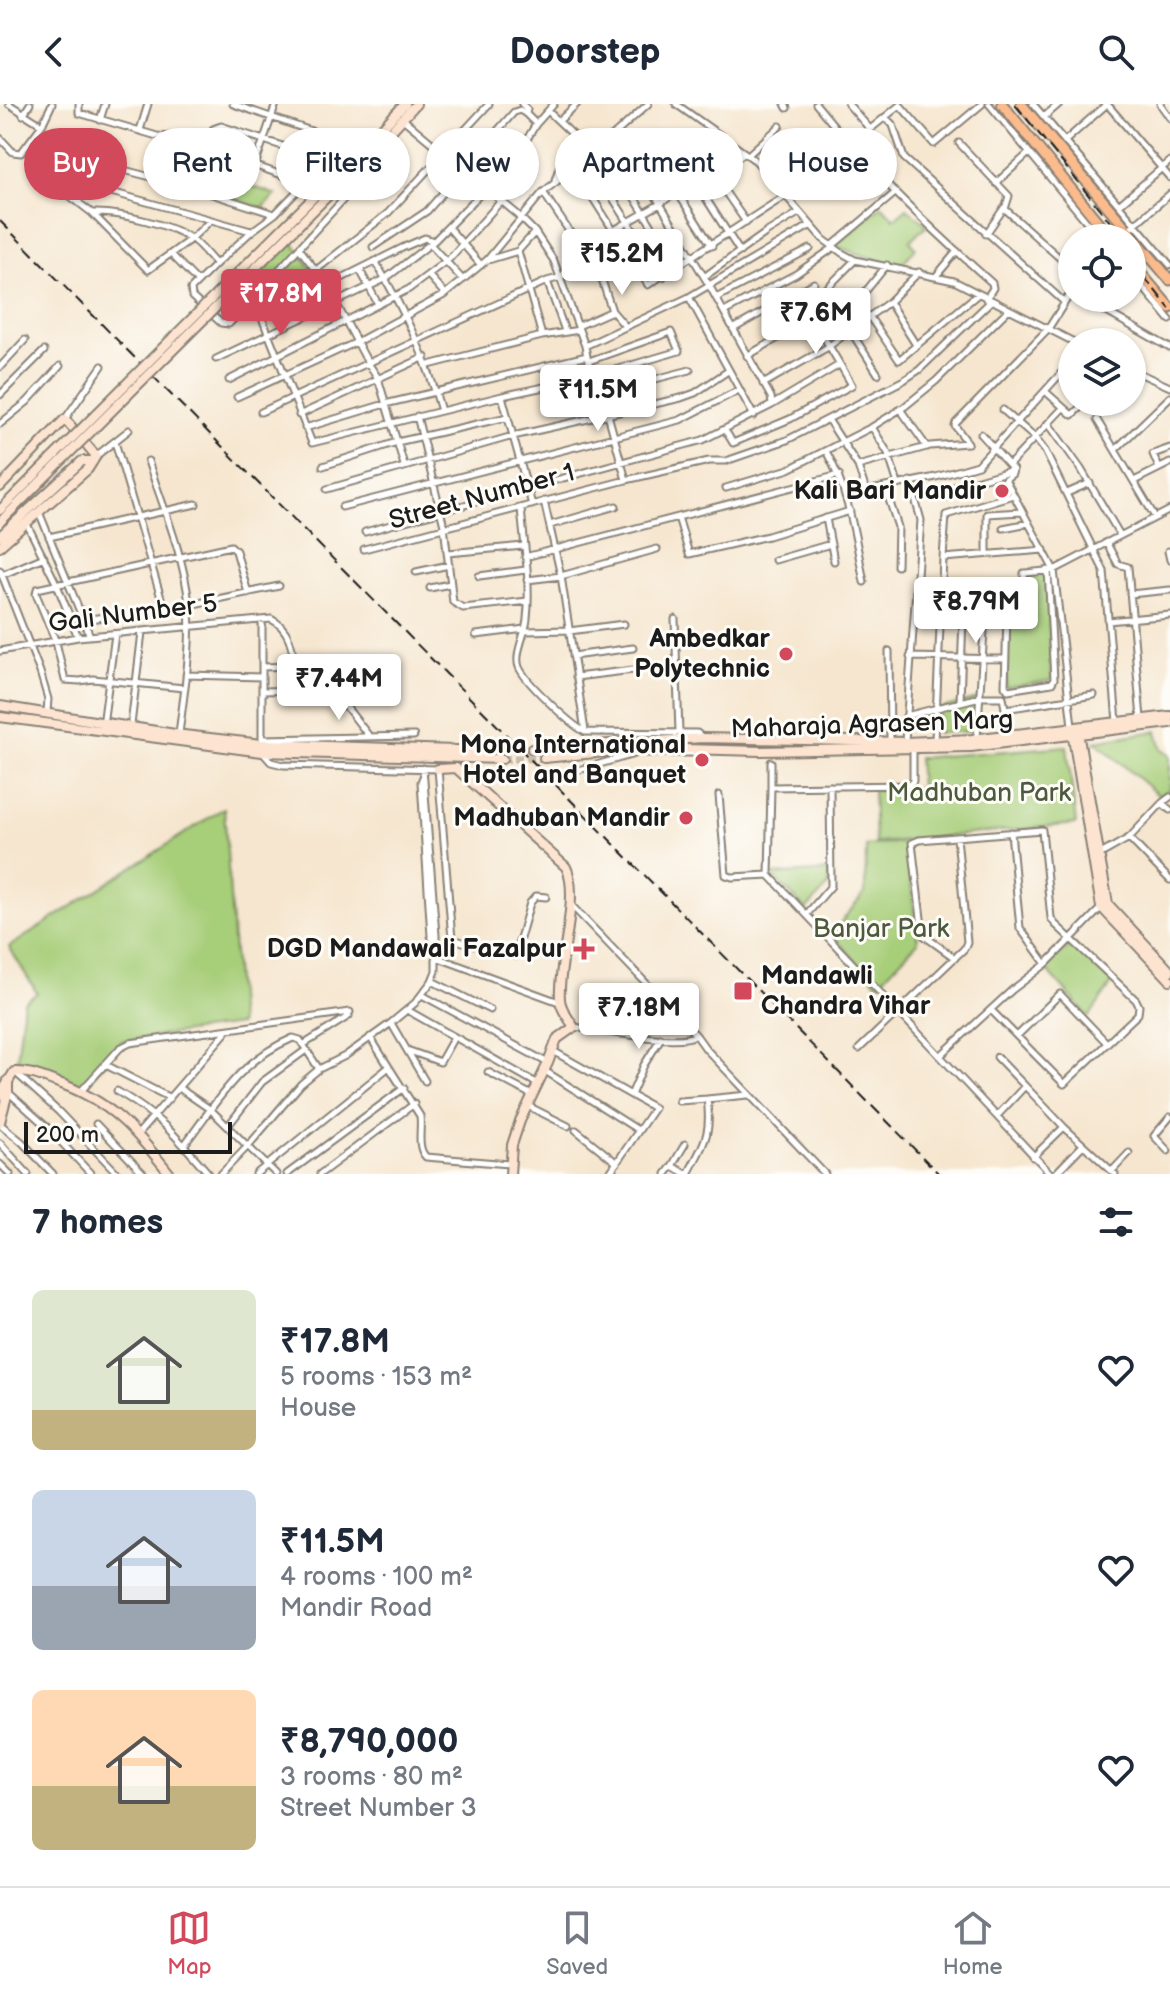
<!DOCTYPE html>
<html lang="en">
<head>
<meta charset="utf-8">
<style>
  :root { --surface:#fff; --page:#f6f6f7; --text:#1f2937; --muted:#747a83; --line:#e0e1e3; --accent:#d1495b }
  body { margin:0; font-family:"Balsamiq Sans",sans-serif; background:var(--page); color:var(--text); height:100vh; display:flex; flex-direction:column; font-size:30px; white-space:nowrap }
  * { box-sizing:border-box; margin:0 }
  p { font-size:26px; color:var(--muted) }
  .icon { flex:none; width:44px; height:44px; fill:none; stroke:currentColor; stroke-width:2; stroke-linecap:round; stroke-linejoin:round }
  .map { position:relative; height:1070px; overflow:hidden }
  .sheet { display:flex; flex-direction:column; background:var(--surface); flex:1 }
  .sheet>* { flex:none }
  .top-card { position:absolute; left:24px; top:24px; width:1122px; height:72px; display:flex; gap:16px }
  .tools { position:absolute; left:1058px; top:120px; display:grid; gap:16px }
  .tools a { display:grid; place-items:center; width:88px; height:88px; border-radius:50%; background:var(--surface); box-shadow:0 2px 6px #0004; font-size:40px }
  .scale { position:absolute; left:24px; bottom:20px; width:208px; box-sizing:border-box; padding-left:8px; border:4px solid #1c1c1c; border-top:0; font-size:22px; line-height:28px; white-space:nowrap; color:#1c1c1c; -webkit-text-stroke:6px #fdfcf7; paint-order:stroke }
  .price { position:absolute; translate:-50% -68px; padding:0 18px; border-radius:8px; background:#fff; color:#222; font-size:26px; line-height:52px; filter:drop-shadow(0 2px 4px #0008) }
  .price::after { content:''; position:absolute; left:50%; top:48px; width:24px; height:18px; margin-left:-12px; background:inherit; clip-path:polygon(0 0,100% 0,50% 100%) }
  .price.active { background:var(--accent); color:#fff }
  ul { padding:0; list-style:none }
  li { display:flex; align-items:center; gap:24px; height:200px; padding:0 32px }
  li span { display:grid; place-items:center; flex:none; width:224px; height:160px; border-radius:12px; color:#555 }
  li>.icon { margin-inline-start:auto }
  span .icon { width:96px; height:96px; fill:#fffc; stroke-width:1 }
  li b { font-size:34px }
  h2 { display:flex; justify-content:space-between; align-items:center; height:96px; padding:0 32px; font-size:34px }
  .pill { padding:0 28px; border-radius:36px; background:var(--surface); box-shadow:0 2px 6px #0004; font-size:28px; line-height:72px }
  .pill.active { background:var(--accent); color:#fff }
  header { display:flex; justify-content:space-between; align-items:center; height:104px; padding:0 32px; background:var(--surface); font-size:36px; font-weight:600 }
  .tabs { display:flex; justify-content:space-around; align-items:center; height:112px; border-top:2px solid var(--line); background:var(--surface); font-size:22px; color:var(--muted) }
  .tabs a { display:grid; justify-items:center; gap:4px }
  .tabs .active { color:var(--accent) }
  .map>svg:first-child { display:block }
  .park { fill:#a7ce79; stroke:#62754a; stroke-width:2 }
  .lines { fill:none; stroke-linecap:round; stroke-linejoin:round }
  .secondary-tunnel { stroke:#cabeab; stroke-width:8; stroke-dasharray:8 4; stroke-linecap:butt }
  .street-casing { stroke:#898176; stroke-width:9 }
  .secondary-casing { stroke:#898176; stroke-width:12 }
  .primary-casing { stroke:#898176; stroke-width:13 }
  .street { stroke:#fff; stroke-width:5 }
  .secondary { stroke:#fde4d1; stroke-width:8 }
  .primary { stroke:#fbbb8c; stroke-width:9 }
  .rail { stroke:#1c1c1c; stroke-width:2; stroke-dasharray:12 6; stroke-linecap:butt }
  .secondary-bridge-casing { stroke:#898176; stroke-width:12; stroke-linecap:butt }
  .secondary-bridge { stroke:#fde4d1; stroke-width:8 }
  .poi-dot { fill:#d1495b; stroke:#fdfcf7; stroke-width:3 }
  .labels { text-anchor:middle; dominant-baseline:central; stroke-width:6; stroke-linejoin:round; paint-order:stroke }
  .poi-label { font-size:26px; font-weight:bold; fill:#1c1c1c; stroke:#fdfcf7; text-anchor:end }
  .street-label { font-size:26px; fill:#1c1c1c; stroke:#fdfcf7 }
  .park-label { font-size:26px; fill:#4d5a3d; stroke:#fdfcf7 }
</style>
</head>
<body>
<header><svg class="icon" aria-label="back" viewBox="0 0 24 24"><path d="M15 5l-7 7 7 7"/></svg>Doorstep<svg class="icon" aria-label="search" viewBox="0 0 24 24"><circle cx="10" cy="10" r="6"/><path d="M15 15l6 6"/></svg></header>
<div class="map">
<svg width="1170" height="1070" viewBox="0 0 1170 1070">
  <rect width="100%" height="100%" fill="#fdfcf7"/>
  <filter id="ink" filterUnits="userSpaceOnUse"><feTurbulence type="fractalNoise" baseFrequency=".0125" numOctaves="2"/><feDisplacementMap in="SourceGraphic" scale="16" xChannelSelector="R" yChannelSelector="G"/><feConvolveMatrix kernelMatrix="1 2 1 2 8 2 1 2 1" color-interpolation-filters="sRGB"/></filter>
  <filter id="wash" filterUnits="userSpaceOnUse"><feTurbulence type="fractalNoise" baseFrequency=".006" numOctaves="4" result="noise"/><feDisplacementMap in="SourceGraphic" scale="32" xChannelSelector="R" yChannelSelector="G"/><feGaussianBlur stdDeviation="1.8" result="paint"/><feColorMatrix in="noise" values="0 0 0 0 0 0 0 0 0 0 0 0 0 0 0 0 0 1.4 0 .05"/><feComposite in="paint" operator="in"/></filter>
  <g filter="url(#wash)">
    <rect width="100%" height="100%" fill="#f6e6cf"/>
    <!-- park -->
    <path class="park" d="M232,75L276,91L262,105L227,93Z
      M882,101L894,115L907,104L927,121L910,137L916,144L899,163L835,142Z
      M292,137L312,166L253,198L243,186Z
      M1042,470L1047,475L1052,576L1006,584L1010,511H1027L1025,472Z
      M978,595L975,627L937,629L938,605Z
      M1157,627L1162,646L1170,651V685L1159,692L1095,637Z
      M1067,642L1076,720L875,739L873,686L920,683L918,654Z
      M224,704L239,921L122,937L84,983L17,955L24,898L37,889L9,843Z
      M906,738L918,838L878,880L831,830L865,789L866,742Z
      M828,767L829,781L806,806L772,771Z
      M1073,839L1113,878L1089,913L1044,863Z"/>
  </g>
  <g filter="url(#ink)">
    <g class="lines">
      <!-- secondary-tunnel -->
      <path class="secondary-tunnel" d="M488,647L532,645
        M502,655L544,654"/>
      <!-- street casing -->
      <g class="street-casing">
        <path id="street" d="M79,0V9L157,32L172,33L184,30L209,37
          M233,0L349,40
          M522,0L527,5L526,10L536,20
          M676,0L756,57L823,135L842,149L855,156L954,177L1074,238
          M785,0L787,4
          M816,0C869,66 929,123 992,179L993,184L986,195
          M848,0L870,25
          M989,0L1100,134
          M1033,0L1170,161
          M1160,0L1170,14
          M900,1L934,40L982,0
          M548,7L593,50
          M23,11L30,0
          M885,13L893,21L904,54L1063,197
          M1044,13L1059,0
          M403,15L517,110L535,128L554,157L585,242L591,273L602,289L626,376
          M100,16L105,0
          M559,17L577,0
          M42,21L52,0
          M140,26L148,0
          M0,34L13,48L21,49L42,21L9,0
          M373,34H360L350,40L305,79L275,110L252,127L216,160L191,185L192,193L221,219L229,220L375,61L377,44
          M1065,37L1107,0L1170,74
          M959,39L1009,92L1005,105L1072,165
          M28,41L193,84L274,110
          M672,41L740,148
          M748,51L780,22
          M31,57L86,81L251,127
          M255,61L276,0
          M820,66L900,1
          M619,69L678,164
          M712,69L746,118
          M555,76L559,64L580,37
          M602,77L663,173
          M53,79L92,109L148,166L191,135L210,117
          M305,79L210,46L208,42L213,25L221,22L328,57
          M996,79L1029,49
          M543,88L581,145
          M589,88L648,181L785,92
          M494,91L536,20L554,0
          M79,97L94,59
          M1120,100L1170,57
          M93,109C119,108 173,121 193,136C202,143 208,152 216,160
          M448,123L481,161
          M1129,125L1170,90
          M535,128L518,147L542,232
          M986,130L1004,104
          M1089,134L1095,128
          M434,137L425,134L402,144L262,214L312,339L502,292L591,273L679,247L671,228L589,257
          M430,140L463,176
          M712,142L679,91V86L745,49
          M832,142L895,89
          M373,143L427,107L514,8L520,6L526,10
          M299,144L326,180L368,259L378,274L404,361
          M171,150L198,178
          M488,156L518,147
          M375,157C404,206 426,252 441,307
          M1063,157L1072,149
          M360,166L378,200
          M315,167L388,109L489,0
          M600,170L612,207L625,222
          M1132,170L1170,216
          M937,171L957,147
          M429,172L445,190
          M704,173L767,128L800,108
          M547,177L565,227
          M689,193L754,312
          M716,194L810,145
          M1082,194L1170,244
          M889,198L916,241
          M724,208L796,170L833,144
          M869,212L899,256L978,190
          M578,222L612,207
          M733,225L814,179
          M819,226L861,193L887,161
          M850,226L878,270
          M585,242L689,193L811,121
          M747,252L812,214
          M216,255L385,175L434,137L486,84
          M429,261L542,232L579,226
          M0,263L25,236
          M1132,266L1170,283
          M229,276L409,185L450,154L501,97
          M763,280L828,243L889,198L919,168
          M1045,287L1072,311L1086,298
          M0,291L44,247
          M502,292L532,401
          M237,293L357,238L444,191L487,156L543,88L593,50L648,0
          M772,301L839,261
          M552,302L690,266
          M900,305L927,343
          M1003,306L1035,334L1045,347L1104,467L1117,618
          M261,308L547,177L562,173L581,145L660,100L679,86
          M299,311L425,253
          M417,312L444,422L453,498L463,504L528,497
          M65,315L102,262
          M1097,316L1155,413
          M829,317L858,362L866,387L936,373L978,361L1072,257
          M1048,319L1081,365L1120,431
          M0,320L27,298L60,262
          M872,323L888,349L898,380
          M305,324L385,300L587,252
          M725,326L733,339L790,315L852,281L805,201L824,187L855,156
          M981,330L1013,366L1012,370L1005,375L1054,466L1072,622
          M115,338L164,504
          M968,339L955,322L956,319L1048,225L1072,187
          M1115,346L1170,293
          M826,347C849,388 855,432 864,478
          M96,352L129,326
          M148,357C163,403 184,452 189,500C192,544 184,588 179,630
          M1009,361L1063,304
          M323,362L397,338L508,313
          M858,362L930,342L967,339
          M1159,364L1153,350L1170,344
          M1134,377L1170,359
          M885,383L898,423L897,462
          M726,384L789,365L872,323L904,303L936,277L1008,206
          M327,385L513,332L681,294L695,289L728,267
          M1067,389L1090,379
          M946,393L947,385L1013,366
          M544,397L561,472L657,445
          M342,403L680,316L739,286
          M521,404C524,440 531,479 527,515C526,529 514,550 519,563C525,578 570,620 585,628L697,629L703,634
          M39,408L90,532
          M678,413L689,450L768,432L850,407
          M826,414L834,457
          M26,418L57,481L78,533
          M550,421L616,402
          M1003,424L1029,419
          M365,428L703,336L772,301L771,293L709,181L617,28
          M49,433L196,400
          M1106,438L1118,460L1128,463L1141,615
          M364,445L626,376L709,357H726L787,336L904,276L919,266L991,197
          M1168,447L1170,456
          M448,449L524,442
          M987,449V410L1022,408
          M525,453L839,371
          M943,454L946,411L1013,391
          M775,456L831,440
          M0,466L40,568L48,595L47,608
          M1048,466L1054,575L1052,579L1008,586L1005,582L1007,511L1024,508V469H1026L1054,466L1170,406
          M416,468L449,461
          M2,471L44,453
          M479,472L526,466
          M527,476L561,472L585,627
          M430,484L450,480
          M1130,490L1170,486
          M675,515L679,628
          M83,516L189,501L279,482
          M1108,517L1170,511
          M525,527L569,526
          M569,527L624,520
          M476,531L525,525
          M0,547L78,533L271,515C289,524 293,543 294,562
          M889,547L890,637
          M573,552L633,544
          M910,553L1006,555
          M262,563L358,560
          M186,571L262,573
          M576,573L633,566
          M184,584L93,575L80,577L65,576L56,538L36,490L37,485L231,442L236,447L248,489
          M333,586L369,632
          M262,587L383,584
          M960,598L964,484
          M906,612L980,593H1003L1005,605L1094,591
          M103,621L115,530
          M131,621L142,528
          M977,634L987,481
          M262,635L414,632
          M935,636L943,454L1044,446
          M905,637L921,416L910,377
          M262,639V516
          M263,649L271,658L283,661L438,665L452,835L515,852L530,799L536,792L546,793
          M568,669L638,649H698
          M423,673L421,678L431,832L434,837
          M771,683V658
          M719,691L726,771L732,773L769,771L771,683L909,681L913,677V644
          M1170,693L1162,699L1170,706
          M1011,728L1020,824L1046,860
          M1129,734L1162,699
          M1099,751L1129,734L1170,776
          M769,771L940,952
          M570,800L696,931L706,945L825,1070
          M807,810L831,782L830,682
          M436,853L559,898
          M955,854L923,831L912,739L919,736L1042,726L1051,814L1055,820L1136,896L1139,902L1138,910L1064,980L991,906
          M432,877L490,906
          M422,891L548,959
          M407,906L538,980
          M391,919L425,977
          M574,923C598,926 679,942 696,931
          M1017,932L1060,890L1106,938
          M370,933L420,1012C422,1026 416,1043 426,1053L509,1060
          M303,941L349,912
          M859,945L964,845L967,838L957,733
          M407,946L440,958L454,933
          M553,947L654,1004L609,1070
          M997,953L1025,982
          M106,961L170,994
          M545,967L638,1026
          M488,968L532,991
          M17,970L59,1008L118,1070
          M179,984L211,1006L276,1070
          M82,986L120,944L130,939L350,908
          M117,987C161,1013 176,1032 209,1070
          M8,988L48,1024L91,1070
          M631,991L644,961L661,934
          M707,995L748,991
          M679,997L707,995C712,1031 704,1039 688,1070
          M528,1002L568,1022
          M997,1012L1025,982L1064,1023
          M0,1020L22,1038L53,1070
          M96,1020L144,1070
          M228,1022L262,978L306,946
          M576,1026L617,1059
          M138,1030L227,927
          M0,1039L28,1070
          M185,1040C219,995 239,957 293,934L300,936L319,965
          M685,1040L672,1062L686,1070
          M1168,1047L1154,1032L1170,1013
          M1033,1053L1064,1023L1115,1070
          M0,1060L10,1070
          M1112,1067L1129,1049
          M221,1070L248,1042L301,980L319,965L345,952L391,919L415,899L432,877L436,867V831L423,664
          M256,1070L389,963
          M287,1070L404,984
          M320,1070L414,1000
          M666,1070L672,1062
          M1051,1070L940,952L1012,886L1046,860L1102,803
          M1055,1070L1083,1041"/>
      </g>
      <!-- secondary casing -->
      <g class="secondary-casing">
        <path id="secondary" d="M364,43L405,0
          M370,50L416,0
          M0,383L65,315L96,352L88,365L0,442
          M0,432L82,357H93
          M0,602L175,630L262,640L488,647
          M0,613L262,648L502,655
          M1072,627L1101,803L1170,876
          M1078,628L1108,800L1170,867
          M532,645L703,634L905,638L972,635L1170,612
          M544,654L647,644L760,647L971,643L1170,619
          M438,665L456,664L566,763C581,792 557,861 560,895C560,904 569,915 574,923L557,935L548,959L520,1017L512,1041L510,1070
          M0,991L14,968C30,967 42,973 56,978C110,996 136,1027 170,1070
          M0,1018L8,988V976"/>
      </g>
      <!-- primary casing -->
      <g class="primary-casing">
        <path id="primary" d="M1002,0L1111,134
          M1021,0L1170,176
          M1132,159L1170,204"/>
      </g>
      <!-- street -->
      <use href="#street" class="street"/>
      <!-- secondary -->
      <use href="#secondary" class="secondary"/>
      <!-- primary -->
      <use href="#primary" class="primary"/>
      <!-- rail -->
      <path class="rail" d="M1015,0L1123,134
        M0,117L939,1070
        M1132,158L1170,205"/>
      <!-- secondary-bridge casing -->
      <g class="secondary-bridge-casing">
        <path id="secondary-bridge" d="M0,406L364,43
          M0,418L370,50"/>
      </g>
      <!-- secondary-bridge -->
      <use href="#secondary-bridge" class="secondary-bridge"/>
    </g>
  </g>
  <!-- markers -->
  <g class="poi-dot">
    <circle cx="1002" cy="387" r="8"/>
    <circle cx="786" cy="550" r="8"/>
    <circle cx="702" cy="656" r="8"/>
    <circle cx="686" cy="714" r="8"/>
    <path d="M580 833h8v8h8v8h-8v8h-8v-8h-8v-8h8z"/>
    <rect x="733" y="877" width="20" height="20" rx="4"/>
  </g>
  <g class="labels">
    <!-- poi labels -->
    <g class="poi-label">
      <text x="986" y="387">Kali Bari Mandir</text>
      <text x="770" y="535">Ambedkar<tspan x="770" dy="30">Polytechnic</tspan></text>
      <text x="686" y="641">Mona International<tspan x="686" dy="30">Hotel and Banquet</tspan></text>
      <text x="670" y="714">Madhuban Mandir</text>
      <text x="566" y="845">DGD Mandawali Fazalpur</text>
      <text x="761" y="872" text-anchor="start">Mandawli<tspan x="761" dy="30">Chandra Vihar</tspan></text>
    </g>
    <!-- street labels -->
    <g class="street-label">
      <text transform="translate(482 393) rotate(-15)">Street Number 1</text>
      <text transform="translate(133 510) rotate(-7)">Gali Number 5</text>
      <text transform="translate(872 621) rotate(-2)">Maharaja Agrasen Marg</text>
    </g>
    <!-- park labels -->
    <g class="park-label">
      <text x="979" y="689">Madhuban Park</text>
      <text x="881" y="825">Banjar Park</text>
    </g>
  </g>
</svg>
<div class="tools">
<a><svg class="icon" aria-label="locate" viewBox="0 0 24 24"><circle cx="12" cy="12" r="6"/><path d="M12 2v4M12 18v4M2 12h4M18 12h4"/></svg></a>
<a><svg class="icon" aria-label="layers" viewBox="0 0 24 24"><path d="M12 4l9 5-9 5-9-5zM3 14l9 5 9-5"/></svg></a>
</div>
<div class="scale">200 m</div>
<b class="price" style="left:622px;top:193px">₹15.2M</b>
<b class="price active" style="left:281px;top:233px">₹17.8M</b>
<b class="price" style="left:816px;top:252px">₹7.6M</b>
<b class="price" style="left:598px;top:329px">₹11.5M</b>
<b class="price" style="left:976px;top:541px">₹8.79M</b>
<b class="price" style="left:339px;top:618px">₹7.44M</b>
<b class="price" style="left:639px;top:947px">₹7.18M</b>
<div class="top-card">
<a class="pill active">Buy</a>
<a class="pill">Rent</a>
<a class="pill">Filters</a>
<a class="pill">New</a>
<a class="pill">Apartment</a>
<a class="pill">House</a>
</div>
</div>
<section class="sheet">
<h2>7 homes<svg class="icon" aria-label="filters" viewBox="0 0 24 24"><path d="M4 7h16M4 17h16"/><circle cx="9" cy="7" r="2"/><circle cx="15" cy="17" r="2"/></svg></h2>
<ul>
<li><span style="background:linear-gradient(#dfe7d0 75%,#c2b280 0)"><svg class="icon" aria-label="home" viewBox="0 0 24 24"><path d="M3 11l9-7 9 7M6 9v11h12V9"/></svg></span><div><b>₹17.8M</b><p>5 rooms · 153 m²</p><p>House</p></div><svg class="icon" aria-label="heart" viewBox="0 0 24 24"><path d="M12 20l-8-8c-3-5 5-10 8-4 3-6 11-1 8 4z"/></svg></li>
<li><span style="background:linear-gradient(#c9d6e8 60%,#9aa5b1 0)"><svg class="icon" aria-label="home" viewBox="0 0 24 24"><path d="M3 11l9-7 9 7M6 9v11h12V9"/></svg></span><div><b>₹11.5M</b><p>4 rooms · 100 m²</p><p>Mandir Road</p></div><svg class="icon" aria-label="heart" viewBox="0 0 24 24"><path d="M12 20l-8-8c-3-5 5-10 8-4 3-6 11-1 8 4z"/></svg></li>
<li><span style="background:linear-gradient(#ffd9b3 60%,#c2b280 0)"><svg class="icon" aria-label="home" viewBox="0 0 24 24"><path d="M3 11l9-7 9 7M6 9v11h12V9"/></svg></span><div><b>₹8,790,000</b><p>3 rooms · 80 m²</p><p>Street Number 3</p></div><svg class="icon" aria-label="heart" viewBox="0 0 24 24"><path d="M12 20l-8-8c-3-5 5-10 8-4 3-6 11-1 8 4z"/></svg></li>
</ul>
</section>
<nav class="tabs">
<a class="active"><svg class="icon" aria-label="map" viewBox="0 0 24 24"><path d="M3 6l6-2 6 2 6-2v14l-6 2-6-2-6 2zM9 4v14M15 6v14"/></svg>Map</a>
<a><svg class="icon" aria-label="saved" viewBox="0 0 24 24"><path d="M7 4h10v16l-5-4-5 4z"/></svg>Saved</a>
<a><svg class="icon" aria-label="home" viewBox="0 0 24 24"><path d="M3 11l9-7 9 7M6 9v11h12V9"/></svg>Home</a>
</nav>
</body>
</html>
